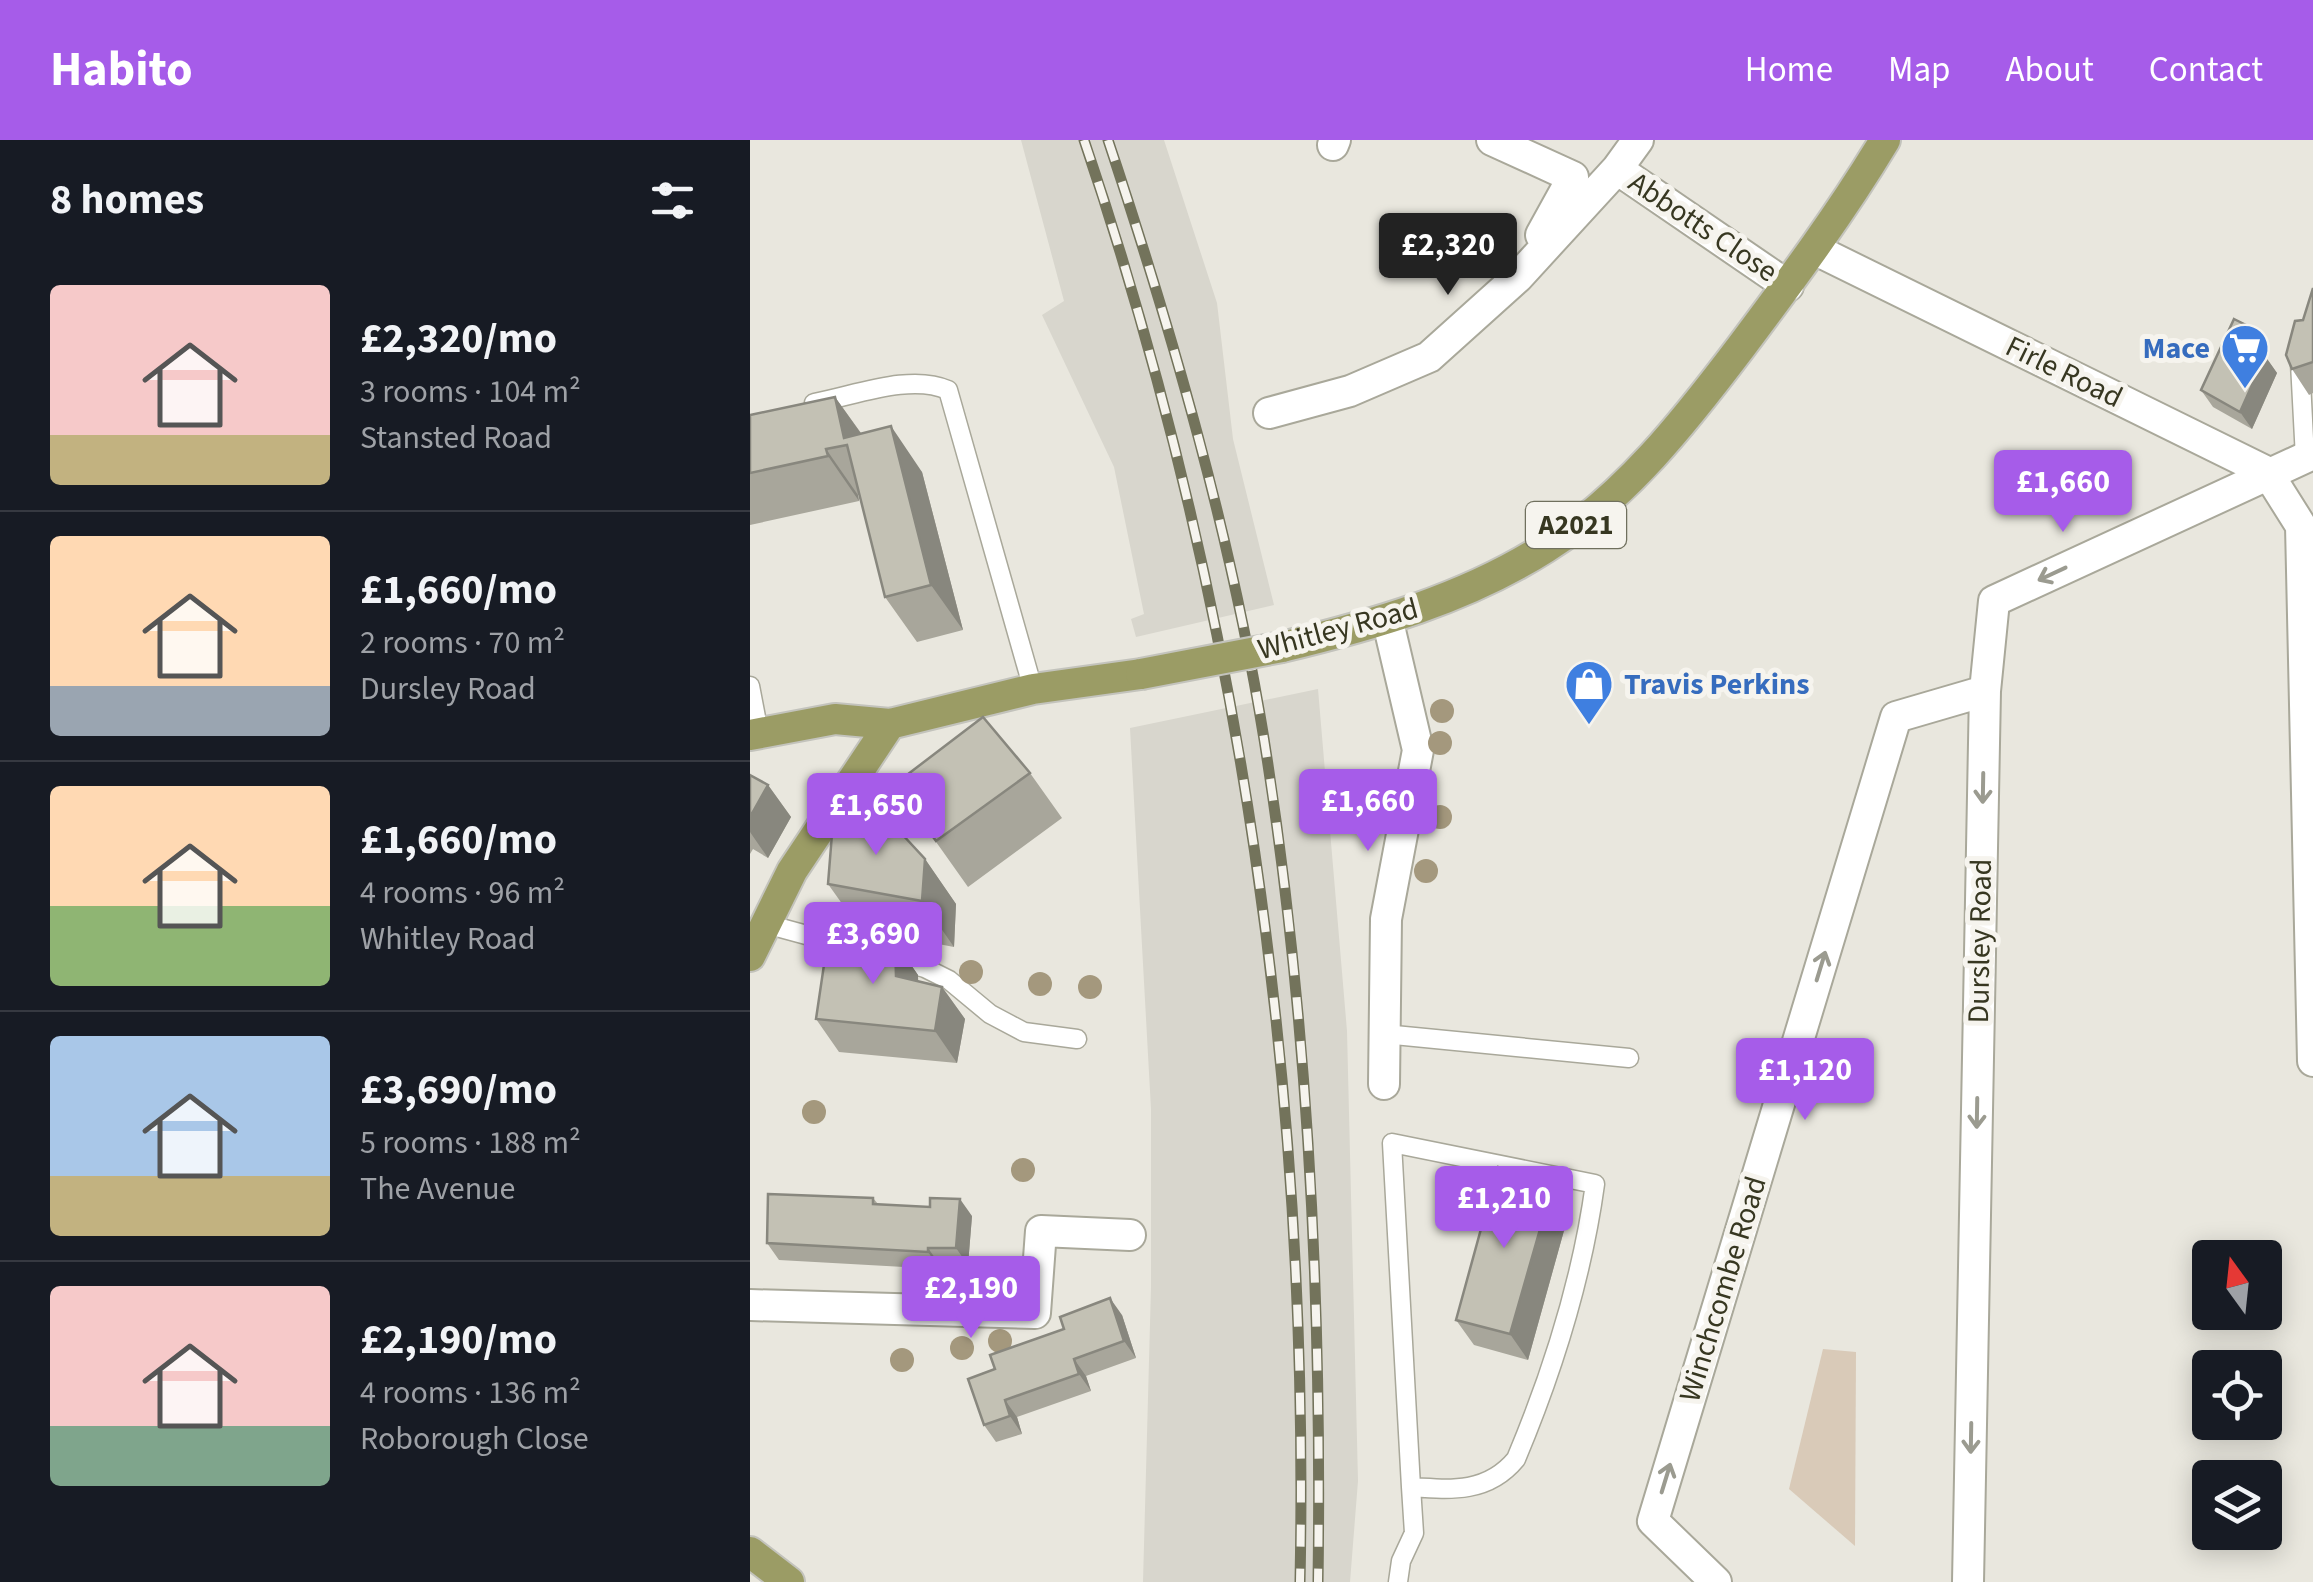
<!DOCTYPE html>
<html lang="en">
<head>
<meta charset="utf-8">
<style>
  :root { --surface:#171b24; --page:#20242c; --text:#f1f3f6; --muted:#9ea1a6; --line:#363941; --accent:#a65ce9 }
  body { margin:0; font-family:"Source Sans 3",sans-serif; background:var(--page); color:var(--text); height:100vh; display:flex; flex-direction:column; font-size:38px; white-space:nowrap }
  * { box-sizing:border-box; margin:0 }
  p { font-size:32px; color:var(--muted) }
  .icon { flex:none; width:55px; height:55px; fill:none; stroke:currentColor; stroke-width:2; stroke-linecap:round; stroke-linejoin:round }
  .map { position:relative; flex:1; overflow:hidden }
  .side { display:flex; flex-direction:column; background:var(--surface); width:750px }
  .side>* { flex:none }
  .needle { width:65px; rotate:345deg }
  .tools { position:absolute; left:1442px; top:1100px; display:grid; gap:20px }
  .tools a { display:grid; place-items:center; width:90px; height:90px; border-radius:10px; background:var(--surface); box-shadow:0 5px 25px #0003; font-size:50px }
  .price { position:absolute; translate:-50% -85px; padding:0 22px; border-radius:10px; background:var(--accent); color:#fff; font-size:32px; line-height:65px; filter:drop-shadow(0 2px 5px #0008) }
  .price::after { content:''; position:absolute; left:50%; top:60px; width:30px; height:22px; margin-left:-15px; background:inherit; clip-path:polygon(0 0,100% 0,50% 100%) }
  .price.current { background:#222; color:#fff }
  ul { padding:0; list-style:none }
  li { display:flex; align-items:center; gap:30px; height:250px; padding:0 50px }
  li+li { border-top:2px solid var(--line) }
  li span { display:grid; place-items:center; flex:none; width:280px; height:200px; border-radius:10px; color:#555 }
  li>.icon { margin-inline-start:auto }
  span .icon { width:120px; height:120px; fill:#fffc; stroke-width:1 }
  li b { font-size:42px }
  h2 { display:flex; justify-content:space-between; align-items:center; height:120px; padding:0 50px; font-size:42px }
  header { display:flex; align-items:center; gap:60px; box-sizing:border-box; height:140px; padding:0 50px; background:var(--accent); color:#fff }
  header strong { font-size:48px }
  nav { display:flex; gap:55px; margin-inline-start:auto; font-size:35px }
  main { display:flex; flex:1; min-height:0 }
  .map>svg:first-child { display:block }
  .built { fill:#d8d6cd }
  .green { fill:#d9cab8 }
  .lines { fill:none; stroke-linecap:round; stroke-linejoin:round }
  .service-casing { stroke:#a9a89a; stroke-width:21 }
  .minor-casing { stroke:#a9a89a; stroke-width:34 }
  .tertiary-casing { stroke:#a9a89a; stroke-width:34 }
  .primary-casing { stroke:#c3c3bc; stroke-width:34 }
  .service { stroke:#fff; stroke-width:18 }
  .minor { stroke:#fff; stroke-width:30 }
  .tertiary { stroke:#fff; stroke-width:30 }
  .primary { stroke:#9b9c65; stroke-width:30 }
  .rail-casing { stroke:#73735b; stroke-width:11 }
  .rail { stroke:#f6f4ee; stroke-width:8; stroke-dasharray:22; stroke-linecap:butt }
  .primary-bridge-casing { stroke:#c3c3bc; stroke-width:34; stroke-linecap:butt }
  .primary-bridge { stroke:#9b9c65; stroke-width:30 }
  .tree { fill:#a4987d }
  .wall { fill:#a8a69b }
  .shaded-wall { fill:#88877e }
  .building { fill:#c3c1b4; stroke:#88877e; stroke-width:2.5 }
  .oneway { stroke:#9b9b90 }
  .labels { text-anchor:middle; dominant-baseline:central; stroke-width:10; stroke-linejoin:round; paint-order:stroke }
  .shield { fill:#f6f4ee; stroke:#70705e; stroke-width:2.5 }
  .shield-label { font-size:28px; font-weight:bold; fill:#373721 }
  .street-label { font-size:30px; fill:#373721; stroke:#f6f4ee }
  .shop-label { font-size:30px; font-weight:bold; fill:#366cbe; stroke:#f6f4ee; text-anchor:end }
</style>
</head>
<body>
<header>
<strong>Habito</strong>
<nav><a>Home</a><a>Map</a><a>About</a><a>Contact</a></nav>
</header>
<main>
<section class="side">
<h2>8 homes<svg class="icon" aria-label="filters" viewBox="0 0 24 24"><path d="M4 7h16M4 17h16"/><circle cx="9" cy="7" r="2"/><circle cx="15" cy="17" r="2"/></svg></h2>
<ul>
<li><span style="background:linear-gradient(#f6c9c9 75%,#c2b280 0)"><svg class="icon" aria-label="home" viewBox="0 0 24 24"><path d="M3 11l9-7 9 7M6 9v11h12V9"/></svg></span><div><b>£2,320/mo</b><p>3 rooms · 104 m²</p><p>Stansted Road</p></div></li>
<li><span style="background:linear-gradient(#ffd9b3 75%,#9aa5b1 0)"><svg class="icon" aria-label="home" viewBox="0 0 24 24"><path d="M3 11l9-7 9 7M6 9v11h12V9"/></svg></span><div><b>£1,660/mo</b><p>2 rooms · 70 m²</p><p>Dursley Road</p></div></li>
<li><span style="background:linear-gradient(#ffd9b3 60%,#8fb573 0)"><svg class="icon" aria-label="home" viewBox="0 0 24 24"><path d="M3 11l9-7 9 7M6 9v11h12V9"/></svg></span><div><b>£1,660/mo</b><p>4 rooms · 96 m²</p><p>Whitley Road</p></div></li>
<li><span style="background:linear-gradient(#a9c7e8 70%,#c2b280 0)"><svg class="icon" aria-label="home" viewBox="0 0 24 24"><path d="M3 11l9-7 9 7M6 9v11h12V9"/></svg></span><div><b>£3,690/mo</b><p>5 rooms · 188 m²</p><p>The Avenue</p></div></li>
<li><span style="background:linear-gradient(#f6c9c9 70%,#7fa58c 0)"><svg class="icon" aria-label="home" viewBox="0 0 24 24"><path d="M3 11l9-7 9 7M6 9v11h12V9"/></svg></span><div><b>£2,190/mo</b><p>4 rooms · 136 m²</p><p>Roborough Close</p></div></li>
</ul>
</section>
<div class="map">
<svg width="1563" height="1442" viewBox="0 0 1563 1442">
  <rect width="100%" height="100%" fill="#e9e7de"/>
  <!-- built -->
  <path class="built" d="M271,0H414L467,163L483,299L524,465L386,497L381,479L394,474L364,327L292,175L314,161Z
    M568,549L597,891L608,1341L600,1442H393L401,1147V969L380,588Z"/>
  <!-- green -->
  <path class="green" d="M1073,1209L1106,1212L1105,1406L1039,1349Z"/>
  <g class="lines">
    <!-- service casing -->
    <g class="service-casing">
      <path id="service" d="M1550,223L1555,318
        M64,263C104,256 160,233 198,250L283,549
        M0,546L9,593
        M16,784L97,806
        M137,817L175,828L199,840L240,874L274,892L327,899
        M634,894L879,918
        M648,1442L651,1421L664,1393L661,1347L642,1003L845,1044C832,1139 803,1231 766,1319C738,1353 702,1350 661,1347"/>
    </g>
    <!-- minor casing -->
    <g class="minor-casing">
      <path id="minor" d="M742,0L823,37L791,95
        M583,5L585,0
        M867,29L1038,146
        M519,273L600,251L679,217L768,137L867,29L888,0
        M634,944L636,779L668,610L638,482
        M0,1165L285,1173L291,1091L380,1095
        M966,1442L903,1381L1146,577L1235,551
        M1218,1442L1235,551L1244,461L1563,314"/>
    </g>
    <!-- tertiary casing -->
    <g class="tertiary-casing">
      <path id="tertiary" d="M1066,110L1517,332L1551,386L1563,921"/>
    </g>
    <!-- primary casing -->
    <g class="primary-casing">
      <path id="primary" d="M532,507C623,485 715,459 795,408C875,358 935,281 991,207C1042,139 1091,73 1135,0
        M0,595L85,579L140,584L283,549L391,534
        M0,816L42,731L140,584
        M0,1412L39,1442"/>
    </g>
    <!-- service -->
    <use href="#service" class="service"/>
    <!-- minor -->
    <use href="#minor" class="minor"/>
    <!-- tertiary -->
    <use href="#tertiary" class="tertiary"/>
    <!-- primary -->
    <use href="#primary" class="primary"/>
    <!-- rail casing -->
    <g class="rail-casing">
      <path id="rail" d="M334,0C491,462 560,955 550,1442
        M358,0C423,195 481,395 514,599C558,876 572,1162 568,1442"/>
    </g>
    <!-- rail -->
    <use href="#rail" class="rail"/>
    <!-- primary-bridge casing -->
    <g class="primary-bridge-casing">
      <path id="primary-bridge" d="M391,534L532,507"/>
    </g>
    <!-- primary-bridge -->
    <use href="#primary-bridge" class="primary-bridge"/>
  </g>
  <!-- trees -->
  <g class="tree">
    <circle cx="692" cy="571" r="12"/>
    <circle cx="690" cy="603" r="12"/>
    <circle cx="690" cy="677" r="12"/>
    <circle cx="676" cy="731" r="12"/>
    <circle cx="221" cy="832" r="12"/>
    <circle cx="290" cy="844" r="12"/>
    <circle cx="340" cy="847" r="12"/>
    <circle cx="64" cy="972" r="12"/>
    <circle cx="273" cy="1030" r="12"/>
    <circle cx="250" cy="1201" r="12"/>
    <circle cx="212" cy="1208" r="12"/>
    <circle cx="152" cy="1220" r="12"/>
  </g>
  <!-- wall -->
  <path class="wall" d="M1563,148V253L1559,255L1542,229L1553,180Z
    M1498,186L1509,204L1505,213L1515,216L1527,233L1502,289L1463,267L1451,250Z
    M85,257L111,293L172,332L213,490L167,502L135,457L109,354L108,355L109,361L0,385V275Z
    M280,633L312,678L218,747L145,644Z
    M0,635L18,645L41,677L18,718L3,709L0,714Z
    M175,719L206,764L204,807L110,789L78,744Z
    M145,802L168,835V841L192,847L215,879L207,923L89,912L66,879Z
    M803,1044L820,1069L778,1220L724,1205L706,1180Z
    M123,1058L128,1064L222,1076L218,1125H190V1129L29,1120L17,1103Z
    M372,1175L386,1218L336,1236L341,1251L267,1277L272,1294L246,1302L234,1285L245,1229L314,1189Z"/>
  <!-- shaded-wall -->
  <path class="shaded-wall" d="M1498,186L1509,204L1504,215L1492,209L1490,200Z
    M1515,216L1527,233L1502,289L1490,272Z
    M85,257L117,302L94,298Z
    M141,286L172,332L213,490L181,445Z
    M76,309L108,355L109,361L78,316Z
    M18,645L41,677L18,718L0,692V677Z
    M175,719L206,764L204,807L172,761Z
    M145,802L168,835L169,868L146,836Z
    M192,847L215,879L207,923L185,891Z
    M803,1044L820,1069L778,1220L760,1194Z
    M210,1059L222,1076L218,1125L206,1108Z
    M178,1108L190,1125V1129L178,1112Z
    M360,1158L372,1175L386,1218L374,1201Z
    M324,1219L336,1236L341,1251L329,1234Z
    M255,1260L267,1277L272,1294L260,1276Z"/>
  <!-- building -->
  <path class="building" d="M1563,148V222L1542,229L1536,215L1545,181L1553,180Z
    M1484,179L1498,186L1490,200L1495,202L1492,209L1515,216L1490,272L1451,250Z
    M85,257L94,298L141,286L181,445L135,457L97,305L76,309L78,316L0,333V275Z
    M233,577L280,633L186,701L145,644Z
    M0,635L18,645L0,677Z
    M125,665L175,719L172,761L78,744L82,694Z
    M79,791L145,802L146,836L192,847L185,891L66,879Z
    M748,1027L803,1044L760,1194L706,1180Z
    M18,1054L123,1058V1064L180,1067V1058L210,1059L206,1108H178V1112L17,1103Z
    M360,1158L374,1201L324,1219L329,1234L255,1260L260,1276L234,1285L218,1239L245,1229L240,1215L314,1189L310,1177Z"/>
  <!-- one-way arrows -->
  <defs><path id="oneway-shaft" d="M-6 0H5M1.5-3L5.5 0L1.5 3" fill="none" stroke-width="1.6" stroke-linecap="round" stroke-linejoin="round" transform="scale(2.5)"/></defs>
  <g class="oneway">
    <use href="#oneway-shaft" transform="translate(1302 434) rotate(155)"/>
    <use href="#oneway-shaft" transform="translate(1233 648) rotate(91)"/>
    <use href="#oneway-shaft" transform="translate(1071 826) rotate(-73)"/>
    <use href="#oneway-shaft" transform="translate(1227 973) rotate(91)"/>
    <use href="#oneway-shaft" transform="translate(1221 1298) rotate(91)"/>
    <use href="#oneway-shaft" transform="translate(916 1338) rotate(-73)"/>
  </g>
  <!-- icons -->
  <defs>
    <g id="supermarket-pin" transform="scale(2.5)"><path d="M0 17L-7.5 6A9.5 9.5 0 1 1 7.5 6Z" fill="#3f7fe0" stroke="#f6f4ee"/><path d="M-6-5.5h2.5l.6 2H6L4.5 2H-2.5L-4.4-4H-6ZM-1.5 3.2a1.3 1.3 0 1 0 .1 0ZM3 3.2a1.3 1.3 0 1 0 .1 0Z" fill="#fff"/></g>
    <g id="shop-pin" transform="scale(2.5)"><path d="M0 17L-7.5 6A9.5 9.5 0 1 1 7.5 6Z" fill="#3f7fe0" stroke="#f6f4ee"/><path d="M-5-2.5h2.3a2.7 3.5 0 0 1 5.4 0H5L5.5 6h-11ZM-1.5-2.5h3a1.5 2.3 0 0 0-3 0Z" fill="#fff"/></g>
  </defs>
  <g fill-rule="evenodd">
    <use href="#supermarket-pin" x="1495" y="208"/>
    <use href="#shop-pin" x="839" y="544"/>
  </g>
  <g class="labels">
    <!-- shield labels -->
    <rect class="shield" x="776" y="362" width="100" height="46" rx="8"/>
    <g class="shield-label">
      <text x="826" y="385">A2021</text>
    </g>
    <!-- street labels -->
    <g class="street-label">
      <text transform="translate(953 87) rotate(34)">Abbotts Close</text>
      <text transform="translate(1314 232) rotate(26)">Firle Road</text>
      <text transform="translate(588 489) rotate(-15)">Whitley Road</text>
      <text transform="translate(1230 801) rotate(-89)">Dursley Road</text>
      <text transform="translate(973 1149) rotate(-73)">Winchcombe Road</text>
    </g>
    <!-- shop labels -->
    <g class="shop-label">
      <text x="1460" y="208">Mace</text>
      <text x="874" y="544" text-anchor="start">Travis Perkins</text>
    </g>
  </g>
</svg>
<div class="tools">
<a><svg class="needle" viewBox="-14 -14 28 28"><path d="M0-13l5 13h-10z" fill="#e53935"/><path d="M0 13l5-13h-10z" fill="#9ea1a6"/></svg></a>
<a><svg class="icon" aria-label="locate" viewBox="0 0 24 24"><circle cx="12" cy="12" r="6"/><path d="M12 2v4M12 18v4M2 12h4M18 12h4"/></svg></a>
<a><svg class="icon" aria-label="layers" viewBox="0 0 24 24"><path d="M12 4l9 5-9 5-9-5zM3 14l9 5 9-5"/></svg></a>
</div>
<b class="price current" style="left:698px;top:158px">£2,320</b>
<b class="price" style="left:1313px;top:395px">£1,660</b>
<b class="price" style="left:618px;top:714px">£1,660</b>
<b class="price" style="left:126px;top:718px">£1,650</b>
<b class="price" style="left:123px;top:847px">£3,690</b>
<b class="price" style="left:1055px;top:983px">£1,120</b>
<b class="price" style="left:754px;top:1111px">£1,210</b>
<b class="price" style="left:221px;top:1201px">£2,190</b>
</div>
</main>
</body>
</html>
